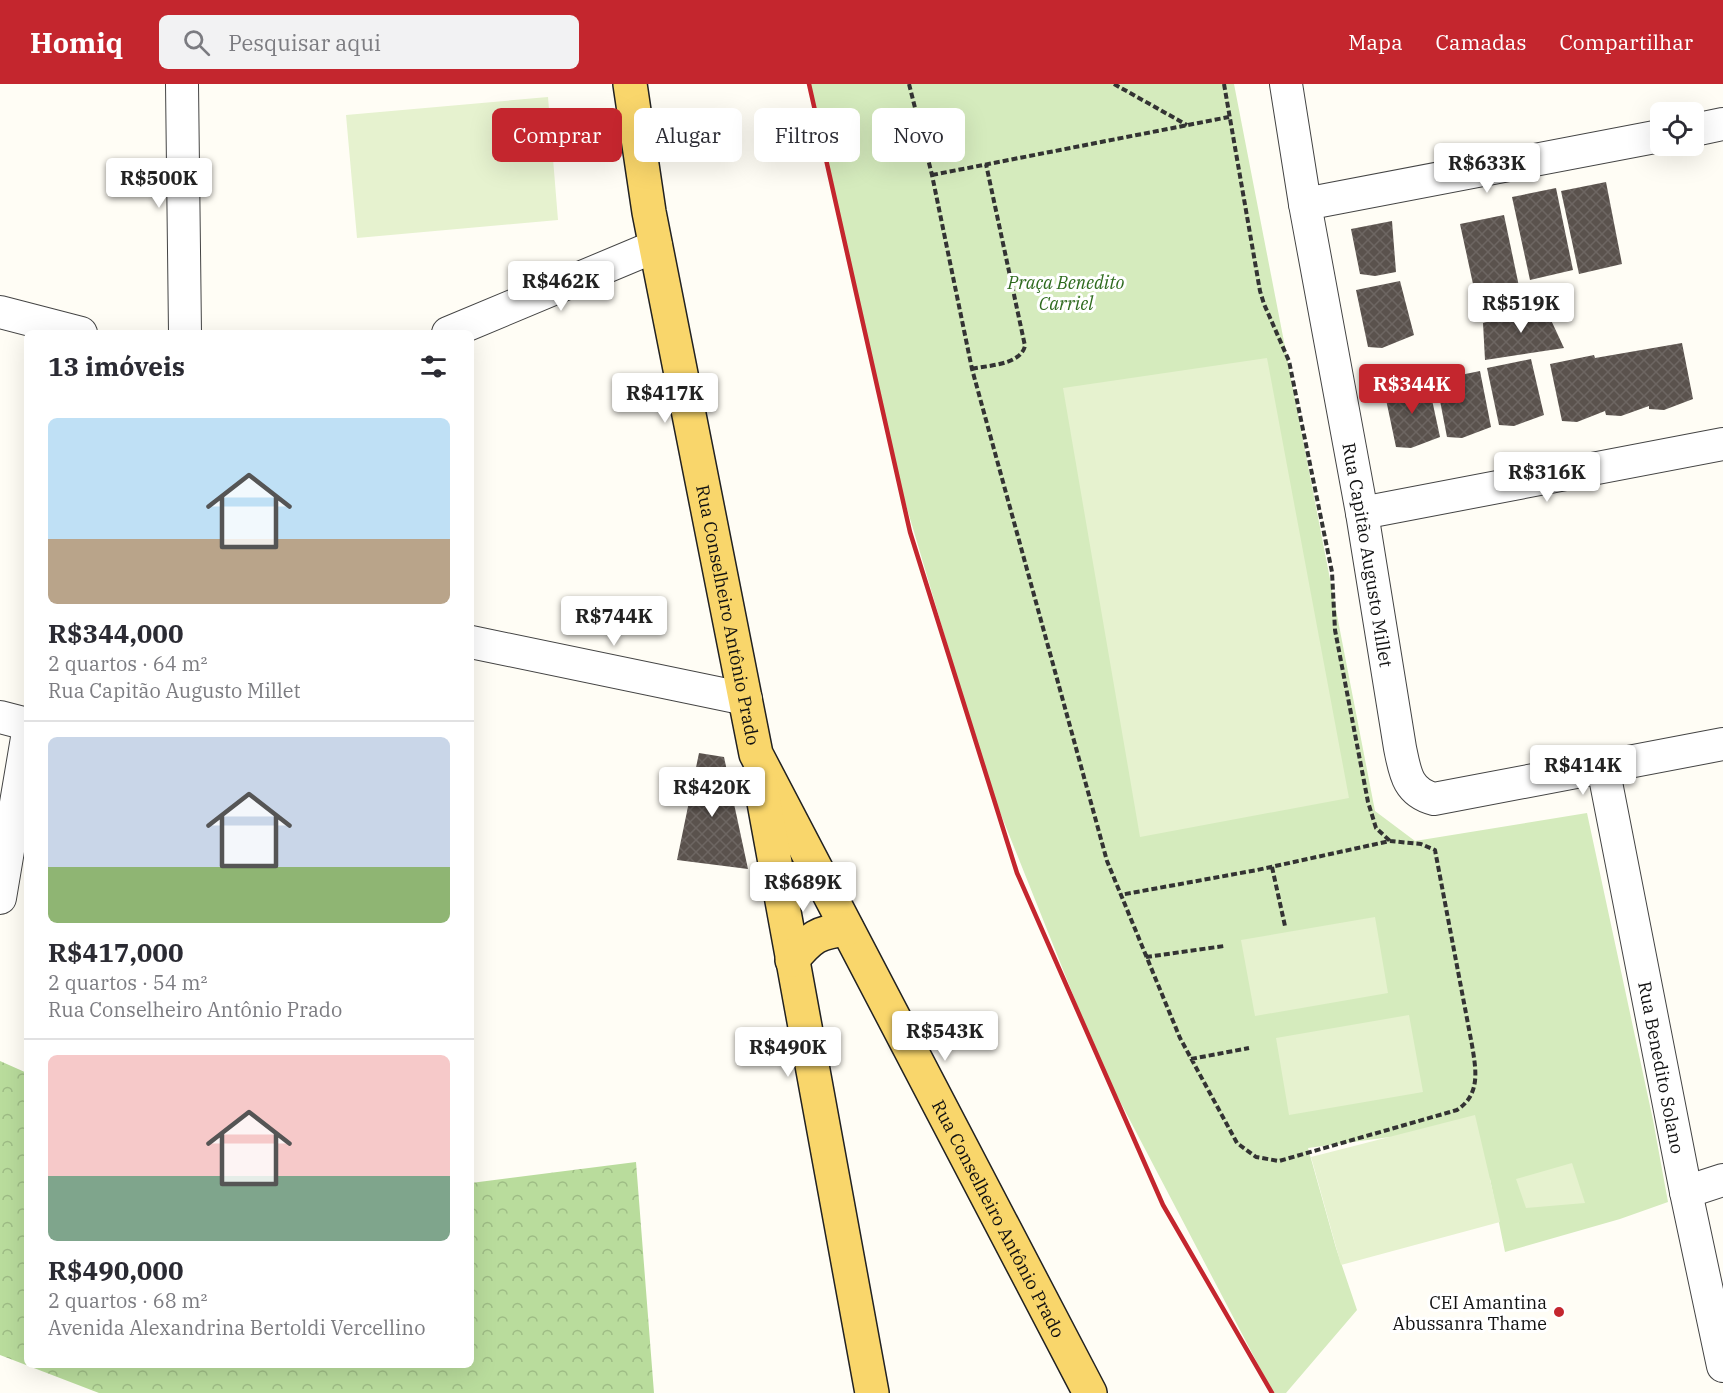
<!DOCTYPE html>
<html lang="pt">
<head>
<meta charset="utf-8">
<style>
  :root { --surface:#fff; --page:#f2f2f3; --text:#2b2b33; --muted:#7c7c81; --line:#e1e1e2; --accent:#c4262e }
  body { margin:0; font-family:"IBM Plex Serif",serif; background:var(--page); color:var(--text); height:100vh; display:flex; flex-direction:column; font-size:22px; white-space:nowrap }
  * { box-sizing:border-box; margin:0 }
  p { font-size:20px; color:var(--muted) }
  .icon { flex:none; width:33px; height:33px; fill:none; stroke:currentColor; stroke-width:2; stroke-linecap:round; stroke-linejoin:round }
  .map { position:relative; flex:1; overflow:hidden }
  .sheet { position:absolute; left:24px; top:246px; width:450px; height:1038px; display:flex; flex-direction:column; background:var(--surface); border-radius:9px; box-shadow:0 6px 24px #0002 }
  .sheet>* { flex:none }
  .guide { position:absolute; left:492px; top:24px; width:570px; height:54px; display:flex; gap:12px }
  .buttons { position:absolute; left:1650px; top:18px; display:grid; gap:12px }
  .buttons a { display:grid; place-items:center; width:54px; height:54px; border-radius:9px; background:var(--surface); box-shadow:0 6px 24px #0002; font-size:30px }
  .price { position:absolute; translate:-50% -51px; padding:0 14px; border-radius:6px; background:#fff; color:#222; font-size:20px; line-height:39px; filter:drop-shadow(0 2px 3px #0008) }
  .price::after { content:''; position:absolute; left:50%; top:36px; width:18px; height:14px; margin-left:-9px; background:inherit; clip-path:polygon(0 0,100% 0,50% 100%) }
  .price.active { background:var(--accent); color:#fff }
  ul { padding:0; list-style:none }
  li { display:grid; align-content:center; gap:12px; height:318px; padding:0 24px }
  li+li { border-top:2px solid var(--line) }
  li span { display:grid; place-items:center; height:186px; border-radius:9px; color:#555 }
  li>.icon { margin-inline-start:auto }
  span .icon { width:108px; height:108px; fill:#fffc; stroke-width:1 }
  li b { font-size:26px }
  h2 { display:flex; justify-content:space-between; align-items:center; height:72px; padding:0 24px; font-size:26px }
  .tag { padding:0 21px; border-radius:9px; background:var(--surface); box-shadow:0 6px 24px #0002; font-size:21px; line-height:54px }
  .tag.active { background:var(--accent); color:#fff }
  header { display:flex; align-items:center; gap:36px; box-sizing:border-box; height:84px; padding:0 30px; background:var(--accent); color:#fff }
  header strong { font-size:28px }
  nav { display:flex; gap:33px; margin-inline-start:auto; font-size:21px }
  .search { width:420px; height:54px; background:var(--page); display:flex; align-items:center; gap:15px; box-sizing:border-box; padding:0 21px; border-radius:9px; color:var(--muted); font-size:22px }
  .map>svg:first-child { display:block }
  .forest { fill:url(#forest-crowns) }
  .park { fill:#d5ebbd }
  .pitch { fill:#e6f2cf }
  .building { fill:url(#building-cross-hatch) }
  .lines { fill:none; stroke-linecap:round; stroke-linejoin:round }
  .minor-casing { stroke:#444; stroke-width:34 }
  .major-casing { stroke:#222; stroke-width:36 }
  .path { stroke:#333; stroke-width:4; stroke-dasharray:6 3; stroke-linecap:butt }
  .minor { stroke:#fff; stroke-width:32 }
  .major { stroke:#f9d66b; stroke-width:33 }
  .rail { stroke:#c4262e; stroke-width:4.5 }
  .poi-dot { fill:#c4262e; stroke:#fff; stroke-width:2 }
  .labels { text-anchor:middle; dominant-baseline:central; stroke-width:6; stroke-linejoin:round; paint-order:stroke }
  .park-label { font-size:18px; font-style:italic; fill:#2f6b1f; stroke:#fff }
  .street-label { font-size:18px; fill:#111; stroke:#fff }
  .poi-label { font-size:18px; fill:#111; stroke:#fff; text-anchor:end }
</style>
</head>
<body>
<header>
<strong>Homiq</strong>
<div class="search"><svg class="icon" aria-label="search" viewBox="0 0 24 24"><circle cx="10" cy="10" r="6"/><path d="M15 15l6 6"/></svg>Pesquisar aqui</div>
<nav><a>Mapa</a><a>Camadas</a><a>Compartilhar</a></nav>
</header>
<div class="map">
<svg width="1723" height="1309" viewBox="0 0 1723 1309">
  <defs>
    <pattern id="forest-crowns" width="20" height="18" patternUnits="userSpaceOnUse" patternTransform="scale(1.5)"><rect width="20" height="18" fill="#b9dc9c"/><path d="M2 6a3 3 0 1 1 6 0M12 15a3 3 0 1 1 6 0" fill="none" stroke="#9ebc85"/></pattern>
    <pattern id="building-cross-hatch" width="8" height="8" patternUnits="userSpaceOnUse" patternTransform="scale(1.5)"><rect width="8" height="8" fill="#5a524d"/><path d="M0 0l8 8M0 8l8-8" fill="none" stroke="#6d6662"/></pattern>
  </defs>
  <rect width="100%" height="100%" fill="#fffdf5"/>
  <!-- forest -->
  <path class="forest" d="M0,977L27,989V1281H471V1099L636,1078L654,1309H99L0,1271Z"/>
  <!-- park -->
  <path class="park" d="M809,0H1234L1375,727L1415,757L1587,729L1653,1036L1668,1118L1620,1135L1505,1168L1490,1095L1390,1053L1308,1064L1336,1164L1357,1226L1286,1309H1273L1102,983L988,698L901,404Z"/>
  <!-- pitch -->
  <path class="pitch" d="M548,13L558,136L357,154L346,31Z
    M1267,274L1349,714L1140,753L1063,304Z
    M1375,833L1388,909L1255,932L1241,856Z
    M1409,931L1423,1008L1289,1031L1276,954Z
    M1475,1031L1500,1138L1341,1181L1311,1073Z
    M1572,1079L1585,1119L1526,1124L1516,1095Z"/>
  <!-- building -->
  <path class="building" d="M1606,98L1622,180L1579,190L1561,107Z
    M1556,104L1573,186L1530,196L1512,113Z
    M1504,131L1521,212L1478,223L1460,140Z
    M1392,137L1396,188L1375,192L1360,190L1351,145Z
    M1400,197L1414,251L1382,264L1368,263L1356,206Z
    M1544,221L1564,264L1485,276L1483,239Z
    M1682,259L1693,315L1664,326L1649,325V322L1621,332L1606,331L1605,327L1577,338L1562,337L1550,280L1594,271L1595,274Z
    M1531,275L1544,331L1514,342L1499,341L1487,284Z
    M1480,287L1491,343L1462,354L1447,353L1436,296Z
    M1428,297L1440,353L1411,364L1396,363L1384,306Z
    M699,669L724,673L748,785L677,776Z"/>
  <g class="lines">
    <!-- minor casing -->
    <g class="minor-casing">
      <g id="minor">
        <path d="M182,0L185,249"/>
        <path id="s1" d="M1286,0L1305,120L1362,429L1400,664C1405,688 1407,708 1434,715L1723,660"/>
        <path d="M1694,46L1723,40"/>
        <path d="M1305,120L1660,52"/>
        <path d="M0,228L81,249"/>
        <path d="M448,249L656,162"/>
        <path d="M1362,429L1723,360"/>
        <path d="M471,558L746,615"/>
        <path d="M0,633L27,640"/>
        <path id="s2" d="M1603,683L1686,1108L1723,1282"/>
        <path d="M0,814L27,654"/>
        <path d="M1686,1108L1723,1096"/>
      </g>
    </g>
    <!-- major casing -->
    <g class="major-casing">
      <g id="major">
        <path id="s3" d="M630,0L649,128L756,670L1090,1309"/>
        <path d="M761,702L872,1309"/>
        <path d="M792,876C811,853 818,848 847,845"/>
      </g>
    </g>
    <!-- path -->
    <path class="path" d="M909,0L932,91L972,285L1107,777L1180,954L1237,1059L1256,1073L1279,1077L1457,1026C1481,1010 1476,986 1472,961L1435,766L1421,760L1390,757L1257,786L1120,811
      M1114,0L1187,41
      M1224,0L1260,207L1264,220L1289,277L1332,488L1335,546L1368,718L1376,744L1390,757
      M932,91L1229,33
      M972,285C989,281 1020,281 1025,262L986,80
      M1272,783L1285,842
      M1146,873L1224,862
      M1191,975L1249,964"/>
    <!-- minor -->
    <use href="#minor" class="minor"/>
    <!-- major -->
    <use href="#major" class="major"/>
    <!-- rail -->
    <path class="rail" d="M809,0L910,448L1017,789L1163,1121L1272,1309"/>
  </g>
  <!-- markers -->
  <circle class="poi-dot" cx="1559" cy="1228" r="6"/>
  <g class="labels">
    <!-- park labels -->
    <g class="park-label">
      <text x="1066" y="198">Praça Benedito<tspan x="1066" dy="21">Carriel</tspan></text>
    </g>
    <!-- street labels -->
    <g class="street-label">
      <text stroke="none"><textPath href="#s1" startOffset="478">Rua Capitão Augusto Millet</textPath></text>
      <text stroke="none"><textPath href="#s3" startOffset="540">Rua Conselheiro Antônio Prado</textPath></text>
      <text stroke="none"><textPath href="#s2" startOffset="306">Rua Benedito Solano</textPath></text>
      <text stroke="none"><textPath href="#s3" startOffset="1206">Rua Conselheiro Antônio Prado</textPath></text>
    </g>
    <!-- poi labels -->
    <g class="poi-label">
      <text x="1547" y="1218">CEI Amantina<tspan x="1547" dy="21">Abussanra Thame</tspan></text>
    </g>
  </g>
</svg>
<div class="buttons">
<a><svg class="icon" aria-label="locate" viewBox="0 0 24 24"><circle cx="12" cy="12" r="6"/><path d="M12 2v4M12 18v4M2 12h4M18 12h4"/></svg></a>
</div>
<b class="price" style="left:1487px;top:110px">R$633K</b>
<b class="price" style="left:159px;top:125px">R$500K</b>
<b class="price" style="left:561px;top:228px">R$462K</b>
<b class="price" style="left:1521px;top:250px">R$519K</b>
<b class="price active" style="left:1412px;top:331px">R$344K</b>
<b class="price" style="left:665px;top:340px">R$417K</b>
<b class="price" style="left:1547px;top:419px">R$316K</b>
<b class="price" style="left:614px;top:563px">R$744K</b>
<b class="price" style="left:1583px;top:712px">R$414K</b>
<b class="price" style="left:712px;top:734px">R$420K</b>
<b class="price" style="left:803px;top:829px">R$689K</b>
<b class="price" style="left:945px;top:978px">R$543K</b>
<b class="price" style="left:788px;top:994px">R$490K</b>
<div class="guide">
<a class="tag active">Comprar</a>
<a class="tag">Alugar</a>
<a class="tag">Filtros</a>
<a class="tag">Novo</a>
</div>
<section class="sheet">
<h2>13 imóveis<svg class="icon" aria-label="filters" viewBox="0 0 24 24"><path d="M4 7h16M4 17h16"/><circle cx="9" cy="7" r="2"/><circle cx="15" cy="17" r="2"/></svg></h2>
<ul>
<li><span style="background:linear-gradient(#bfe0f5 65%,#b9a48a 0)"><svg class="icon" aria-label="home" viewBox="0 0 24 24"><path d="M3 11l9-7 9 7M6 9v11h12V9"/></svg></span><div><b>R$344,000</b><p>2 quartos · 64 m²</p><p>Rua Capitão Augusto Millet</p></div></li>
<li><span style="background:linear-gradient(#c9d6e8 70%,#8fb573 0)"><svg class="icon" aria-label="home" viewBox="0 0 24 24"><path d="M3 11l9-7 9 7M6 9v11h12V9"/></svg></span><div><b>R$417,000</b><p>2 quartos · 54 m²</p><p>Rua Conselheiro Antônio Prado</p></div></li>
<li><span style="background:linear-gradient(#f6c9c9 65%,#7fa58c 0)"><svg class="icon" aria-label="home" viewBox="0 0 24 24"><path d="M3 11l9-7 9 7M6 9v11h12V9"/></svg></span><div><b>R$490,000</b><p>2 quartos · 68 m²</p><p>Avenida Alexandrina Bertoldi Vercellino</p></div></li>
</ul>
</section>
</div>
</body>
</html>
